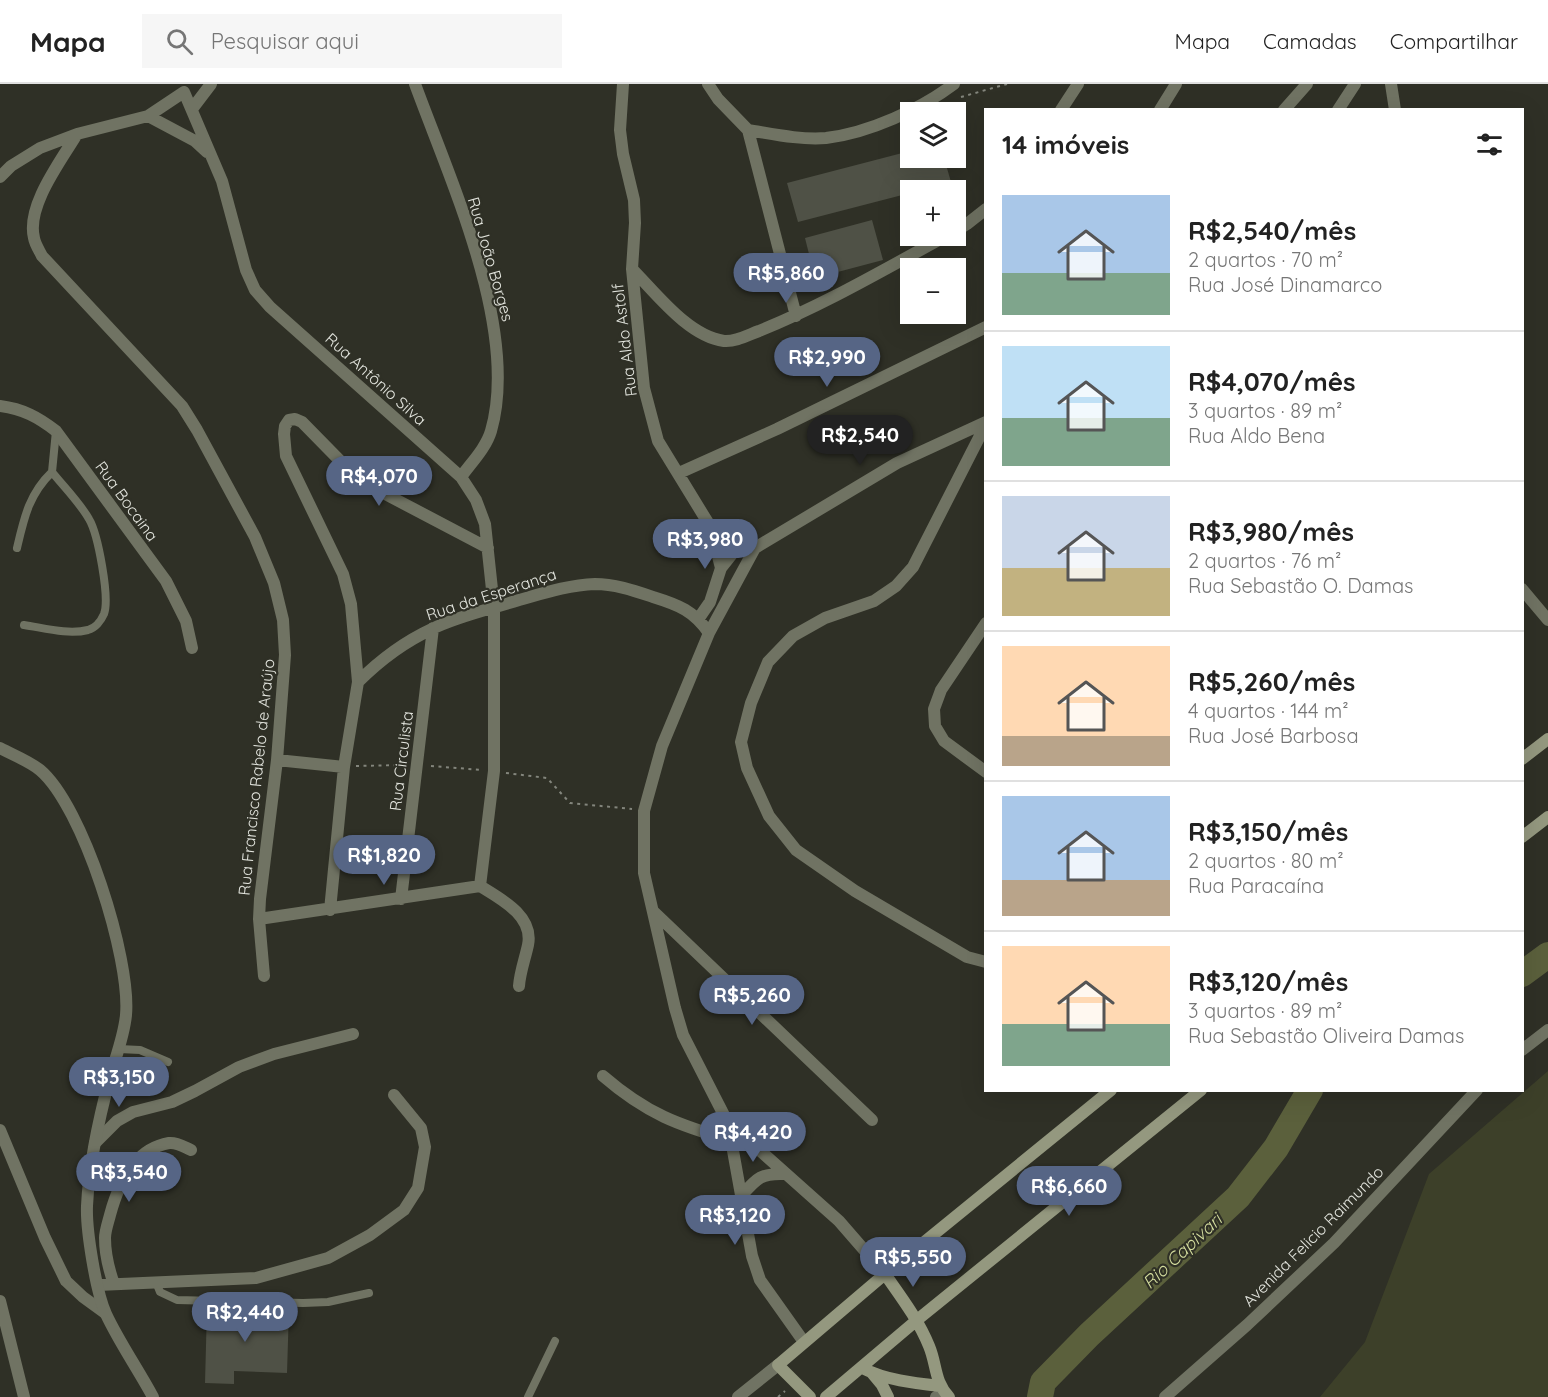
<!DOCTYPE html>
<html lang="pt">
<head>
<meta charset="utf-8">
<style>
  :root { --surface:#fff; --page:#f6f6f6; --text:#222; --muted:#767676; --line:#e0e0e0; --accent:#566585 }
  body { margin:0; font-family:Quicksand,sans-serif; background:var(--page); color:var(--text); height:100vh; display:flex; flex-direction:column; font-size:22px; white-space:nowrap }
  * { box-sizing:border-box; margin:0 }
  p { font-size:20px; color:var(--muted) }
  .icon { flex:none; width:33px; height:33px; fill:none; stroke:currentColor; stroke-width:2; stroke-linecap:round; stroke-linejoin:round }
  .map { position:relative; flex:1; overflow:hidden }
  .drawer { position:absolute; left:984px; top:24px; width:540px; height:984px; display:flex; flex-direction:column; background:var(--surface); border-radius:0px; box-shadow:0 6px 24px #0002 }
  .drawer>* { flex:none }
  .buttons { position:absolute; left:900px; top:18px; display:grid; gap:12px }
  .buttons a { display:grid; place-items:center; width:66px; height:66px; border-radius:0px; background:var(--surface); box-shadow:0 6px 24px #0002; font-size:30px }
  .price { position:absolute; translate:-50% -51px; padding:0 14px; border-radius:21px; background:var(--accent); color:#fff; font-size:20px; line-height:39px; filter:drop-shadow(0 2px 3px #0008) }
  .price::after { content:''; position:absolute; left:50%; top:36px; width:18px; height:14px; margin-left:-9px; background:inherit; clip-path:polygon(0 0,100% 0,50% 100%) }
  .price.on { background:#222; color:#fff }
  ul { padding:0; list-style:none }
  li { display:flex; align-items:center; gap:18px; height:150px; padding:0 18px }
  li+li { border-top:2px solid var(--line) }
  li span { display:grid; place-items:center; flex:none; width:168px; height:120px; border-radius:0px; color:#555 }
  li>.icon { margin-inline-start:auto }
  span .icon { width:72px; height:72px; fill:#fffc; stroke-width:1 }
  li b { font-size:26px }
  h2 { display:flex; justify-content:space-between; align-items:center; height:72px; padding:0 18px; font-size:26px }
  header { display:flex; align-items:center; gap:36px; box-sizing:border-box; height:84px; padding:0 30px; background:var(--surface); border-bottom:2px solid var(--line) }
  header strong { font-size:28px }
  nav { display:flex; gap:33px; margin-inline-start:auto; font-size:21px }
  .search { width:420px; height:54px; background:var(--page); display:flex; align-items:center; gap:15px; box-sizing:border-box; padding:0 21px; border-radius:0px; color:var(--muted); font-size:22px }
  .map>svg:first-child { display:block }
  .green { fill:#3d4029 }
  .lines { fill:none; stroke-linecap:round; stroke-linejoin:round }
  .river { stroke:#5b603c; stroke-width:26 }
  .building { fill:#4f5146 }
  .path { stroke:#83857c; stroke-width:2; stroke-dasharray:3 4.5; stroke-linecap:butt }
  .service { stroke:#707363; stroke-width:8 }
  .minor { stroke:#707363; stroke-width:12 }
  .tertiary { stroke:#707363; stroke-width:12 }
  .secondary { stroke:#94987f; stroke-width:12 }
  .labels { text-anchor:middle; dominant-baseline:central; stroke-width:4.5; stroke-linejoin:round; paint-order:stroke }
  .street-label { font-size:16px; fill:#e4e6df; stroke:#2f3026 }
  .water-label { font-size:18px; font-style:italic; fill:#d4dd9e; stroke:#2f3026 }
</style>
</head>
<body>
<header>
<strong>Mapa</strong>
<div class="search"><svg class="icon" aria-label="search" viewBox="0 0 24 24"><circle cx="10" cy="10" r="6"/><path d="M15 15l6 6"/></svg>Pesquisar aqui</div>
<nav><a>Mapa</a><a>Camadas</a><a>Compartilhar</a></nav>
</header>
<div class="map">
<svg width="1548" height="1313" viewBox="0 0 1548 1313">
  <rect width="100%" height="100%" fill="#2f3026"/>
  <!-- green -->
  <path class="green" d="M1548,987V1313H1320L1365,1258L1429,1090Z"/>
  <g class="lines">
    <!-- river -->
    <path class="river" d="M1522,890L1548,871
      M1040,1313L1043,1298L1089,1251L1238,1113L1276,1064L1310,1006"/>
  </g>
  <!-- building -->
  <path class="building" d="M910,67V74H944L951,98L918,106H910V109L798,138L787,99Z
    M872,136L883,176L815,194L805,154Z
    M207,1224L251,1226V1234H266V1224L289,1225L287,1289L234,1287V1300L205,1299Z"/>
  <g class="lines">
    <!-- path -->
    <path class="path" d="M961,13L1007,0
      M356,682L404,681
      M431,682L482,686
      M506,689L547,694L570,719L632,725
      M778,1313L785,1307"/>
    <!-- service -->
    <path class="service" d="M17,464C24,434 29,410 52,388
      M24,541C44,544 68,551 88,546C95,544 101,537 104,530C110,514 98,450 89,435C80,419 64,403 52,388L56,347
      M119,965L140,966L168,978
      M156,1198L160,1208L177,1216L303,1219L328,1218L369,1209
      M528,1313L555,1257"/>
    <!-- minor -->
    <path class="minor" d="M415,0C450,96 520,246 491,347C486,364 471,379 461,393
      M623,0L620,46L623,70L634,116L635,139L632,185L644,304L658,357L710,442C724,455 737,460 755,464
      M708,0L718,15L748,46L796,232
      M1391,0L1395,26
      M184,8L222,97L246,186L255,206L270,223L461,393L476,416L485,440L494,524V687L480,802
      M192,25L211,0
      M1061,26L1078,0
      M1160,26L1176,0
      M1284,26L1307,0
      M1338,26L1355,0
      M148,32L195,57L207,68
      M748,46C773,50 800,56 826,54C869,49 921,25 954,0
      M77,50C61,77 26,122 34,154C35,160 39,166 42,172L182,322L197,346L255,453L274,499L283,536L285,571L277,676L260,815L259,835L264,892
      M0,93L11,82L40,64L77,50L148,32L184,8
      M956,147L967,140L986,125
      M632,185C656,209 688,252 724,257C736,258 748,251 759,247C824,221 885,185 946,152
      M0,322C23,325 38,333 56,347L166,497L186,537L192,564
      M986,340L913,483L896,502L874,517L825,534L793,552L768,578L751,619L741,658L747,684L769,732L796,766L855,807L967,873L986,878
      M679,389L777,345L986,243
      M710,442L721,484
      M755,464L709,549L662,662L644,727V789L675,924L683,951L728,1039L752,1172L760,1196L804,1258
      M755,464L897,379L986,338
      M1522,505L1548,536
      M699,534L710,518L721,484L740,460
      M986,539L941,606L934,625L935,642L944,657L986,688
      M358,598C380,576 404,558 432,545C458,532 491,525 519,516C544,509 569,501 595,500C615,500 635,507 653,513C679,521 694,527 709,549
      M277,676L344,683
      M401,815L433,544
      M330,826L344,683L358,598L351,520L343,490L286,372L284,350L285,342L289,336L295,335L302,338L354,391L372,403L488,464
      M654,828L872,1036
      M259,835L480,802C501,815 534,832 528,861C525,875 520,888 519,902
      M1522,966L1548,946
      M603,992C647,1030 678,1041 733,1057
      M729,1039L839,1137L885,1190
      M0,1046L45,1154L66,1197L83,1213L105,1229
      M95,1059L117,1037L133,1028L172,1018L195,1007L239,983L274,970L353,950
      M742,1111C757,1094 761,1089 785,1090
      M114,1200C109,1186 105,1170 105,1154C105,1147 108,1139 110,1131C118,1101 134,1065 169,1059C177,1058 184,1063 191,1066
      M98,1201L256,1194L328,1174L370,1151L404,1126L418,1104L425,1063L421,1044L394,1011
      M0,1217L24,1313
      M936,1313L944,1308
      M1165,1313L1247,1241L1334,1159L1477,1006"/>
    <!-- tertiary -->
    <path class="tertiary" d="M0,664C13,671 29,677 40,686C83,722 131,875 126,931C124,952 116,972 110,993C99,1034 89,1080 87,1122C86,1146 96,1208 106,1230C119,1258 138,1285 153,1313
      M738,1313L778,1281"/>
    <!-- secondary -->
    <path class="secondary" d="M1522,675L1548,655
      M1522,753L1548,733
      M885,1190C901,1213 918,1235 929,1262C937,1281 934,1297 949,1313
      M862,1284C886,1296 913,1299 940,1302
      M872,1289L882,1301L888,1313
      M810,1313L778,1281L885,1190L1111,1006
      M826,1313L917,1236L1201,1006"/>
  </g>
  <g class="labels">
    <!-- street labels -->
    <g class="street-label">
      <text transform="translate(491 175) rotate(74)">Rua João Borges</text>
      <text transform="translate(624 256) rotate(-97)">Rua Aldo Astolf</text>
      <text transform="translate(376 295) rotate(42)">Rua Antônio Silva</text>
      <text transform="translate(127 417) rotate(54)">Rua Bocaina</text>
      <text transform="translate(491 510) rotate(-18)">Rua da Esperança</text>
      <text transform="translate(401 677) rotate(-83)">Rua Circulista</text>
      <text transform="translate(256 693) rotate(-84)">Rua Francisco Rabelo de Araújo</text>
      <text transform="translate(1313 1152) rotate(-45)">Avenida Felicio Raimundo</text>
    </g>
    <!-- water labels -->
    <g class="water-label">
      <text transform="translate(1182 1167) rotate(-43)">Rio Capivari</text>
    </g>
  </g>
</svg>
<div class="buttons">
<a><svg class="icon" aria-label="layers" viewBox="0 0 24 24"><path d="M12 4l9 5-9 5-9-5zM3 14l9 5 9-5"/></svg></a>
<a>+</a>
<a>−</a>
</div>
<b class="price" style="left:786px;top:220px">R$5,860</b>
<b class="price" style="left:827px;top:304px">R$2,990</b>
<b class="price on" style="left:860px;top:382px">R$2,540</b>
<b class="price" style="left:379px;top:423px">R$4,070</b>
<b class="price" style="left:705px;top:486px">R$3,980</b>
<b class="price" style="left:384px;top:802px">R$1,820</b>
<b class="price" style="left:752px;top:942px">R$5,260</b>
<b class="price" style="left:119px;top:1024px">R$3,150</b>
<b class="price" style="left:753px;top:1079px">R$4,420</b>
<b class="price" style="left:129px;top:1119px">R$3,540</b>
<b class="price" style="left:1069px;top:1133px">R$6,660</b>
<b class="price" style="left:735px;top:1162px">R$3,120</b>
<b class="price" style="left:913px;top:1204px">R$5,550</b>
<b class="price" style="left:245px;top:1259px">R$2,440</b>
<section class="drawer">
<h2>14 imóveis<svg class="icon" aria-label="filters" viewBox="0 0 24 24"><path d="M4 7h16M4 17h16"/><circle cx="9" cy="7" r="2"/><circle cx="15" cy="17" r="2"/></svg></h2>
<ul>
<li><span style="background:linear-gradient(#a9c7e8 65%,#7fa58c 0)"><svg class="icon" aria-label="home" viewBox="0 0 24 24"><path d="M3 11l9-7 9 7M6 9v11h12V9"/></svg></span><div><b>R$2,540/mês</b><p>2 quartos · 70 m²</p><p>Rua José Dinamarco</p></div></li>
<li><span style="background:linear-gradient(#bfe0f5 60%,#7fa58c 0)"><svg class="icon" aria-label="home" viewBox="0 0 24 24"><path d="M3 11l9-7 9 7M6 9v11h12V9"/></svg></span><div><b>R$4,070/mês</b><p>3 quartos · 89 m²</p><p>Rua Aldo Bena</p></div></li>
<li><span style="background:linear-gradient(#c9d6e8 60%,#c2b280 0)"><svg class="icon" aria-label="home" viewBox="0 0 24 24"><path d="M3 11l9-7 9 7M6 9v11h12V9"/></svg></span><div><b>R$3,980/mês</b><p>2 quartos · 76 m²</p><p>Rua Sebastão O. Damas</p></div></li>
<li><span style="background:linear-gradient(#ffd9b3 75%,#b9a48a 0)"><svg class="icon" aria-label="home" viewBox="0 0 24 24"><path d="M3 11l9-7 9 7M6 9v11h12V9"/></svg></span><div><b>R$5,260/mês</b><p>4 quartos · 144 m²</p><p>Rua José Barbosa</p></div></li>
<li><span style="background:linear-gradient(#a9c7e8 70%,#b9a48a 0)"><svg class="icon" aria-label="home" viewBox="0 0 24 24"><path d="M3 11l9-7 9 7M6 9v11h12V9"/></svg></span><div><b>R$3,150/mês</b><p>2 quartos · 80 m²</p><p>Rua Paracaína</p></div></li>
<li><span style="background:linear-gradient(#ffd9b3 65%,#7fa58c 0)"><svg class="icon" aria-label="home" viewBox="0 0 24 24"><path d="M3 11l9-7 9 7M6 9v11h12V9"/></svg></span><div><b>R$3,120/mês</b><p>3 quartos · 89 m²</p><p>Rua Sebastão Oliveira Damas</p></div></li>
</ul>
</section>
</div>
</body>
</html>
